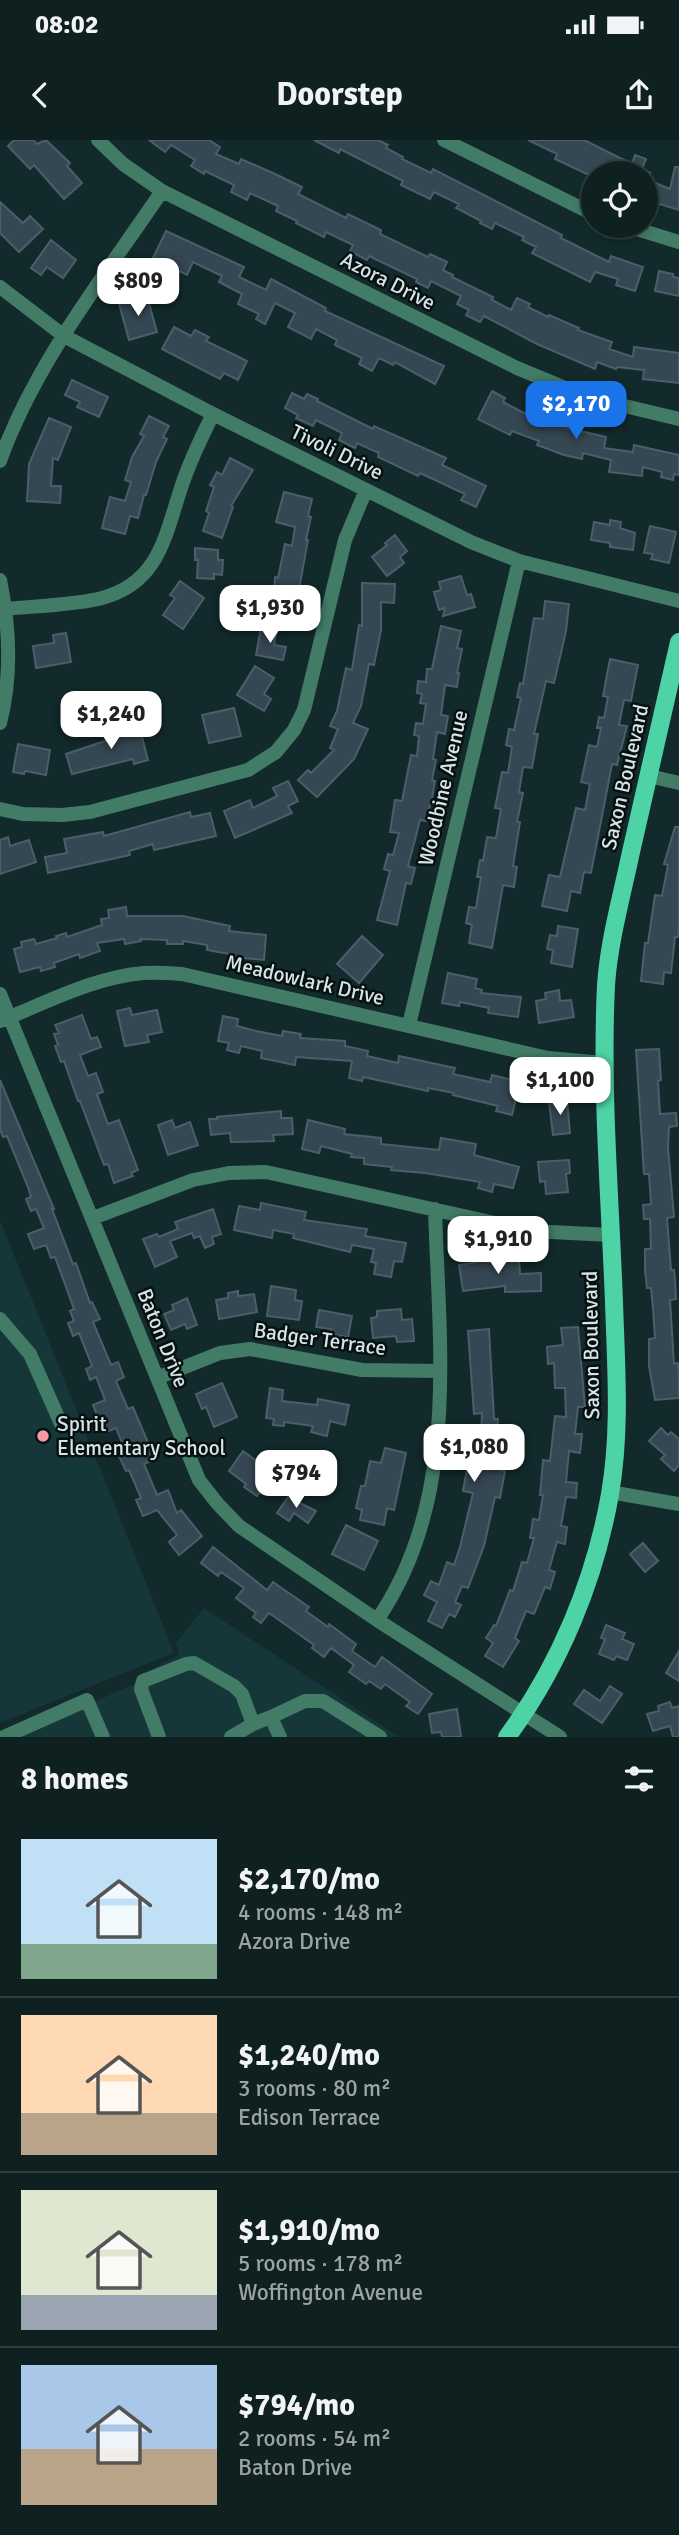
<!DOCTYPE html>
<html lang="en">
<head>
<meta charset="utf-8">
<style>
  :root { --surface:#0e2020; --page:#1c2d2d; --text:#f1f3f6; --muted:#9ba3a5; --line:#2e3e3e; --accent:#1a73e8 }
  body { margin:0; font-family:Signika,sans-serif; background:var(--page); color:var(--text); height:100vh; display:flex; flex-direction:column; font-size:26px; white-space:nowrap }
  * { box-sizing:border-box; margin:0 }
  p { font-size:23px; color:var(--muted) }
  .icon { flex:none; width:38px; height:38px; fill:none; stroke:currentColor; stroke-width:2; stroke-linecap:round; stroke-linejoin:round }
  .map { position:relative; height:1597px; overflow:hidden }
  .details { display:flex; flex-direction:column; background:var(--surface); flex:1 }
  .details>* { flex:none }
  .buttons { position:absolute; left:581px; top:21px; display:grid; gap:14px }
  .buttons a { display:grid; place-items:center; width:77px; height:77px; border-radius:50%; background:var(--surface); box-shadow:0 4px 10px #0003,0 0 0 2px var(--line); font-size:35px }
  .price { position:absolute; translate:-50% -60px; padding:0 16px; border-radius:14px; background:#fff; color:#222; font-size:23px; line-height:46px; filter:drop-shadow(0 2px 4px #0008) }
  .price::after { content:''; position:absolute; left:50%; top:42px; width:21px; height:16px; margin-left:-10px; background:inherit; clip-path:polygon(0 0,100% 0,50% 100%) }
  .price.current { background:var(--accent); color:#fff }
  ul { padding:0; list-style:none }
  li { display:flex; align-items:center; gap:21px; height:175px; padding:0 21px }
  li+li { border-top:2px solid var(--line) }
  li span { display:grid; place-items:center; flex:none; width:196px; height:140px; border-radius:0px; color:#555 }
  li>.icon { margin-inline-start:auto }
  span .icon { width:84px; height:84px; fill:#fffc; stroke-width:1 }
  li b { font-size:30px }
  h2 { display:flex; justify-content:space-between; align-items:center; height:84px; padding:0 21px; font-size:30px }
  .status { display:flex; justify-content:space-between; align-items:center; height:49px; padding:0 35px; background:var(--surface); direction:ltr }
  .status svg { height:19px; fill:currentColor }
  header { display:flex; justify-content:space-between; align-items:center; height:91px; padding:0 21px; background:var(--surface); font-size:32px; font-weight:800 }
  .map>svg:first-child { display:block }
  .built { fill:#15373a }
  .building { fill:#354752; stroke:#4b5e6a; stroke-width:2 }
  .lines { fill:none; stroke-linecap:round; stroke-linejoin:round }
  .minor { stroke:#427c66; stroke-width:14 }
  .major { stroke:#4ed3a6; stroke-width:18 }
  .poi-dot { fill:#f49aa5; stroke:#071011; stroke-width:2.5 }
  .labels { text-anchor:middle; dominant-baseline:central; stroke-width:5; stroke-linejoin:round; paint-order:stroke }
  .street-label { font-size:21px; fill:#d6e4e5; stroke:#071011 }
  .poi-label { font-size:21px; fill:#d6e4e5; stroke:#071011; text-anchor:start }
</style>
</head>
<body>
<div class="status"><b>08:02</b><svg viewBox="0 0 49 12"><path d="M0 12V9h3v3zM5 12V6h3v6zM10 12V3h3v9zM15 12V0h3v12zM26 1h20v11H26zM47 4h2v5h-2z"/></svg></div>
<header><svg class="icon" aria-label="back" viewBox="0 0 24 24"><path d="M15 5l-7 7 7 7"/></svg>Doorstep<svg class="icon" aria-label="share" viewBox="0 0 24 24"><path d="M12 15V3M7 8l5-5 5 5M5 13v7h14v-7"/></svg></header>
<div class="map">
<svg width="679" height="1597" viewBox="0 0 679 1597">
  <rect width="100%" height="100%" fill="#122a2b"/>
  <!-- built -->
  <path class="built" d="M0,1080L174,1513L0,1583Z
    M204,1468L399,1597H0L103,1558L148,1538L159,1525L179,1515L176,1503Z"/>
  <!-- building -->
  <path class="building" d="M14,0H33L37,4L46,0L70,23L67,26L82,43L64,59L34,25L30,29L8,6Z
    M149,0H209L220,7L216,14L239,24L241,19L273,33L302,47L298,54L346,78L348,74L381,90L380,94L428,117L430,114L447,122L443,130L453,135L452,137L493,157L492,160L511,170L517,158L530,164L528,167L548,177L549,175L579,188L578,190L612,202L609,209L633,217L634,207L679,213V243L643,239L644,230L617,227L616,229L597,222L595,229L537,204L484,176L480,182L466,175L469,170L457,164L461,156L431,141L428,148L416,142L417,139L369,116L367,120L350,111L353,105L326,92L324,97L296,83L297,81L276,71L278,66L250,53L247,60L231,52L234,45L205,31L204,34L191,26L195,20L171,5L165,12Z
    M314,0H378L388,5L386,8L403,17L402,19L431,33L433,29L562,95L561,98L609,122L611,116L643,127L635,151L616,145L618,139L595,132L590,142L532,113L536,107L522,100L524,97L495,83L492,89L480,83L481,81L456,68L459,64L434,52L430,59L401,45L403,41L340,9L339,13Z
    M528,0H584L632,24L635,15L646,19L642,29L651,33H593L591,36L555,19L557,14Z
    M675,27H679V70L646,60V39L670,49Z
    M0,62L23,83L30,76L43,89L19,112L0,93Z
    M166,91L244,127L239,137L266,150L271,139L326,168L325,171L444,226L435,244L395,222L393,225L379,218L372,231L359,224L362,218L335,205L337,200L316,189L311,199L288,187L295,173L275,163L265,184L256,179L259,174L238,164L242,154L219,142L222,136L193,122L187,135L153,118Z
    M51,100L76,120L63,138L47,127L41,135L31,128Z
    M659,131L673,134V137L679,138V156L655,151Z
    M147,156L157,192L129,200L119,164Z
    M174,187L191,196L195,190L209,197L206,201L247,221L238,240L224,233L220,239L162,209Z
    M72,240L108,257L99,277L77,267L80,262L65,255Z
    M492,251L505,258L503,262L530,276L547,280L548,276L566,283L564,287L606,297L604,308L633,312L634,305L679,315V335L674,334L673,340L661,337L662,332L643,327L642,336L609,332L611,320L583,313L582,319L564,315L537,305L539,301L512,291L510,295L478,279Z
    M292,253L304,259L307,254L318,259L317,261L373,289L374,286L446,318L442,325L486,346L476,367L461,360L465,354L420,333L418,336L378,317L379,313L357,303L355,308L339,300L342,293L316,280L313,286L296,278L298,275L285,268Z
    M149,276L169,286L163,297L167,299L156,322L146,355H144L138,378L130,376L125,394L102,388L110,357L125,361L131,342L125,340L132,317L144,296L140,294Z
    M49,278L71,287L58,320L53,318L51,346H61L60,363L27,361L29,324Z
    M230,318L253,330L231,366L233,367L222,398L203,391L209,373L206,371L214,347L210,345L217,332L222,335Z
    M284,352L312,359L308,376L311,377L306,400H308L294,477L274,475L278,451L274,450L275,437L278,438L285,404L292,406L295,387L276,382Z
    M610,380L621,382L620,388L635,393L633,410L610,407V403L591,400L594,382L610,385Z
    M650,386L676,392L669,423L651,419L653,414L644,413Z
    M395,395L407,411L400,417L404,423L387,436L372,417L387,405L385,403Z
    M195,408L218,410V420H223L222,435L214,434V439L197,438L198,420H195Z
    M461,436L467,455L471,454L475,467L443,476L445,468L439,470L434,452L441,450L439,442Z
    M180,441L204,458L183,489L163,475L175,458L170,455Z
    M362,443L395,444L394,463L381,462V490L374,525L369,524L361,566L353,583L368,589L354,619L317,657L298,640L308,630L311,633L334,610L330,608L338,589L330,586L337,571L346,528L352,530L359,485L362,486Z
    M545,461L569,464L566,491L554,543L546,541L534,594H538L532,628L523,627L519,652L523,653L517,682H520L513,726L517,727L514,747L503,745L492,808L469,803L472,785L466,783L469,767L476,768L481,737H477L480,720L483,721L487,697L496,698L501,669L495,668L502,632L508,633L512,607L506,605L509,589L514,590L521,558L517,557L520,543L523,544L534,478L543,479Z
    M441,486L461,491L457,508L462,509L457,533H459L457,547L445,545L441,575L448,576L445,594L437,592L433,619L436,620L432,640L435,641L432,658L426,681L420,680L416,696L408,726L415,728L411,744L406,743L397,785L377,780L390,731L384,729L388,714L393,715L399,693L390,692L395,660L402,661L411,615L417,616L419,596L414,595L416,583L423,584L426,564L420,563L422,554L417,553L418,541L426,542L427,529H432Z
    M261,487L277,490L274,505L286,507L283,520L256,515Z
    M66,493L71,522L36,528L33,506L54,503L53,495Z
    M610,519L638,525L631,561L624,560L619,585L627,586L617,625L612,624L591,733L584,732L580,753L571,751L567,771L542,766L549,735L560,737L576,668L585,670L590,644L581,642L589,605L597,607L601,588H597L599,577L604,578L608,557L603,556Z
    M255,526L274,538L264,554L271,559L264,571L237,555Z
    M234,568L241,596L209,603L202,575Z
    M138,582L148,620L134,624L133,619L72,634L66,614L120,596L117,587Z
    M18,604L50,610L46,635L25,631L24,634L13,632Z
    M288,641L298,661L288,666L292,673L235,698L224,671L250,660L253,668L277,656L273,648Z
    M190,672L191,677L210,673L216,696L154,710L153,704L129,711L130,715L48,733L45,717L67,713L64,699L103,692L104,696Z
    M675,687H679V788L678,797H675L671,833L664,832L663,844L641,841L645,803H648L655,755L662,756L668,725L664,724Z
    M8,697L10,706L29,700L36,722L0,734V700Z
    M126,767L127,776H183L230,786L229,791L266,795L264,820L235,817V815L207,810V805L183,801V804H167V800L140,799L141,801L125,804L124,799L97,803L100,811L80,818L79,814L54,823L55,827L41,831L40,827L20,832L14,809L22,807L21,802L34,799L36,804L57,798L56,796L66,793L67,797L102,785L101,779L109,778L108,770Z
    M558,786L578,789L572,827L551,823L553,810L547,809L550,795L557,796Z
    M362,796L383,815L359,843L337,824Z
    M448,833L477,839L475,848L482,850L481,853L521,857L518,877L488,873L489,868L460,862L459,866L442,863Z
    M559,850L560,861L571,860L574,877L539,883L536,861L546,859L545,853Z
    M130,868L132,875L157,870L162,892L147,895L149,902L125,906L117,871Z
    M82,875L91,899L97,897L101,907L80,915L88,936L96,933L103,952L97,954L108,984L119,980L138,1030L131,1033L133,1036L114,1043L108,1024L104,1025L80,961H78L64,921L61,922L55,906L58,905L54,894L59,893L55,885Z
    M223,876L238,879L237,886L256,891L282,896L283,891L301,894L300,898L345,901V906L368,911L367,916L398,923L399,916L455,928L453,934L490,942L492,935L520,942L512,975L496,971L498,966L453,955L454,953L428,948V951L363,937L362,941L349,938L352,921L296,917L295,925L261,918L262,911L241,906L239,913L227,910L229,903L218,901Z
    M659,909L661,940L658,941L660,974L676,973L677,986L669,987L668,1007L674,1077L667,1078L671,1130H674L675,1141L676,1159L670,1160L674,1224L678,1223L679,1235V1258L655,1260L649,1226V1199L655,1198L653,1169L651,1148H647L645,1131V1109H651L650,1079H644L643,1065L651,1064L649,1034H644L636,910Z
    M0,940L54,1069H52L73,1124L76,1123L90,1163L92,1162L100,1179L93,1182L111,1225L118,1222L124,1237L116,1241L128,1269L133,1267L155,1319L144,1324L157,1355L168,1350L177,1373L181,1370L202,1396L179,1415L169,1402L177,1395L157,1370L143,1376L136,1360L141,1358L129,1330L126,1331L119,1316L126,1313L116,1288L104,1293L93,1265L105,1260L96,1237L90,1240L86,1229L92,1226L79,1193L73,1196L68,1183L74,1181L70,1171L74,1169L55,1117L51,1118L46,1105L34,1109L28,1094L44,1088L36,1069L31,1071L26,1059L31,1057L28,1047L7,996L3,997L0,989Z
    M567,960L570,993L553,995L549,962Z
    M281,971V978H292L293,994L273,995L274,1001L231,1002L230,993L211,995L209,979H217V977Z
    M172,980L175,988L190,982L198,1005L168,1015L158,985Z
    M308,980L345,989L344,994L381,998V1004L439,1010L441,998L476,1004L474,1015L519,1027L513,1048L494,1044L492,1052L478,1048L480,1042L425,1033L391,1030L392,1027L364,1024V1018L351,1017L352,1014L321,1006L319,1013L302,1009Z
    M569,1020L570,1033L566,1034L568,1052L546,1054L545,1041L540,1042L538,1022Z
    M261,1063L306,1072L304,1080L367,1089L365,1096L406,1103L402,1122L394,1121L391,1137L374,1134L376,1123L371,1122L374,1109L352,1105L350,1112L293,1098L294,1094L273,1090L272,1098L234,1090L239,1066L260,1070Z
    M213,1069L221,1094L212,1097L214,1104L205,1108L200,1096L194,1098L192,1093L170,1101L177,1117L155,1127L143,1099L157,1094L159,1097L178,1089L175,1082Z
    M494,1115L495,1119H519L520,1134L541,1133V1151L505,1152V1146L463,1151L459,1125L478,1122L477,1117Z
    M271,1146L296,1150L295,1160L302,1161L299,1180L267,1176Z
    M238,1151V1156L254,1154L257,1172L219,1179L216,1160L228,1158V1153Z
    M187,1158L197,1185L187,1189L185,1184L171,1190L164,1174L174,1170L172,1165Z
    M401,1169L402,1180L412,1179L414,1201L397,1202L396,1196L373,1198L371,1178L377,1177V1171Z
    M319,1170L352,1176L348,1197L330,1194L331,1189L316,1187Z
    M578,1187L585,1267H578L575,1294H582L580,1313L569,1311L566,1342L577,1343L576,1358L566,1357L561,1386L567,1387L565,1404L557,1402L549,1430L555,1432L550,1449L545,1447L534,1474L526,1471L515,1498L519,1501L503,1527L485,1516L493,1503L486,1498L494,1485L496,1486L510,1450L513,1451L522,1422L527,1423L534,1398H530L533,1379L539,1380L543,1355H540L543,1320L550,1321L555,1276L566,1277L565,1248H555L554,1223L548,1224L547,1207L563,1205L561,1188Z
    M489,1189L494,1279H498L497,1288H502L501,1297H504L501,1330L505,1331L500,1358L495,1357L484,1406L468,1448L462,1446L455,1462L461,1465L455,1477L449,1474L442,1488L428,1481L437,1462L424,1455L431,1441L439,1445L447,1422L454,1425L460,1407L473,1353L463,1351L470,1313H465L466,1295L481,1296L482,1273L474,1274L468,1191Z
    M222,1243L237,1277L214,1287L206,1267L202,1269L196,1254Z
    M270,1248L283,1250L282,1261L317,1265L318,1259L349,1265L345,1285L330,1281L327,1296L311,1292L313,1286L284,1282V1286L273,1285L274,1279L266,1278Z
    M661,1288L668,1295L671,1292L679,1299V1325L674,1331L661,1319L665,1315L649,1301Z
    M385,1308L406,1313L394,1370L387,1368L384,1385L360,1380L362,1370L356,1368L361,1346H365L370,1321L381,1323Z
    M243,1311L273,1333L257,1356L244,1347L246,1344L229,1331Z
    M288,1357L316,1371L308,1383L294,1373L289,1381L277,1373Z
    M346,1385L378,1401L364,1430L332,1414Z
    M643,1403L658,1421L645,1432L630,1414Z
    M213,1407L267,1450L273,1442L309,1467L306,1471L328,1487L329,1484L356,1504L352,1511L375,1527L382,1517L432,1554L418,1574L406,1566L410,1562L385,1544L381,1549L369,1541L366,1544L349,1532L354,1525L331,1508L324,1517L312,1508L314,1505L269,1473L261,1483L253,1477L256,1473L236,1458L244,1448L221,1432L218,1436L201,1423Z
    M606,1485L625,1493L622,1499L634,1504L627,1520L616,1516L614,1520L599,1514L605,1499L601,1498Z
    M679,1511V1541L666,1533Z
    M610,1546L622,1554L602,1583L574,1564L584,1550L600,1561Z
    M670,1562L672,1568L679,1566V1597H673L670,1586L653,1591L647,1574L659,1571L658,1566Z
    M457,1569L461,1597H442L441,1592L432,1593L429,1574Z"/>
  <g class="lines">
    <!-- minor -->
    <path class="minor" d="M98,0L123,24L162,51L517,228L587,257L679,279
      M444,0L593,74
      M627,86L679,102
      M0,147L64,196L213,274L471,402L519,421L679,461
      M0,321C35,223 104,137 162,51
      M0,440C10,488 12,536 0,583
      M6,469C34,466 76,465 102,458C159,443 165,396 181,348C189,323 201,298 213,274
      M649,636L679,643
      M0,669L23,674L62,675L90,672L248,630L276,612L294,590L304,570L345,400L366,350
      M0,854L199,1340L217,1363L239,1386L377,1480L560,1597
      M0,881C46,863 94,837 144,833C156,832 170,833 182,834L548,918L604,923
      M409,885L519,421
      M93,1078L193,1040L229,1033L266,1032L530,1091L611,1095
      M0,1179L30,1214L62,1286
      M157,1238L220,1213L250,1209L362,1230L440,1231
      M610,1352L679,1364
      M377,1480C460,1360 439,1206 435,1069
      M271,1577L305,1561H323L380,1597
      M4,1597L87,1560L103,1597
      M159,1597L141,1549L143,1541L186,1524L194,1523L234,1546L242,1554L253,1584L271,1577L280,1597
      M231,1597L253,1584"/>
    <!-- major -->
    <path class="major" d="M507,1597C559,1527 595,1440 610,1354C621,1291 616,1226 614,1162C610,1057 601,951 606,845C609,801 622,755 631,712C647,642 663,572 679,502"/>
  </g>
  <!-- markers -->
  <circle class="poi-dot" cx="43" cy="1296" r="7"/>
  <g class="labels">
    <!-- street labels -->
    <g class="street-label">
      <text transform="translate(388 141) rotate(27)">Azora Drive</text>
      <text transform="translate(337 312) rotate(26)">Tivoli Drive</text>
      <text transform="translate(625 637) rotate(-77)">Saxon Boulevard</text>
      <text transform="translate(443 648) rotate(-77)">Woodbine Avenue</text>
      <text transform="translate(305 840) rotate(13)">Meadowlark Drive</text>
      <text transform="translate(163 1198) rotate(68)">Baton Drive</text>
      <text transform="translate(320 1199) rotate(8)">Badger Terrace</text>
      <text transform="translate(591 1205) rotate(-91)">Saxon Boulevard</text>
    </g>
    <!-- poi labels -->
    <g class="poi-label">
      <text x="57" y="1284">Spirit<tspan x="57" dy="24">Elementary School</tspan></text>
    </g>
  </g>
</svg>
<div class="buttons">
<a><svg class="icon" aria-label="locate" viewBox="0 0 24 24"><circle cx="12" cy="12" r="6"/><path d="M12 2v4M12 18v4M2 12h4M18 12h4"/></svg></a>
</div>
<b class="price" style="left:138px;top:178px">$809</b>
<b class="price current" style="left:576px;top:301px">$2,170</b>
<b class="price" style="left:270px;top:505px">$1,930</b>
<b class="price" style="left:111px;top:611px">$1,240</b>
<b class="price" style="left:560px;top:977px">$1,100</b>
<b class="price" style="left:498px;top:1136px">$1,910</b>
<b class="price" style="left:474px;top:1344px">$1,080</b>
<b class="price" style="left:296px;top:1370px">$794</b>
</div>
<section class="details">
<h2>8 homes<svg class="icon" aria-label="filters" viewBox="0 0 24 24"><path d="M4 7h16M4 17h16"/><circle cx="9" cy="7" r="2"/><circle cx="15" cy="17" r="2"/></svg></h2>
<ul>
<li><span style="background:linear-gradient(#bfe0f5 75%,#7fa58c 0)"><svg class="icon" aria-label="home" viewBox="0 0 24 24"><path d="M3 11l9-7 9 7M6 9v11h12V9"/></svg></span><div><b>$2,170/mo</b><p>4 rooms · 148 m²</p><p>Azora Drive</p></div></li>
<li><span style="background:linear-gradient(#ffd9b3 70%,#b9a48a 0)"><svg class="icon" aria-label="home" viewBox="0 0 24 24"><path d="M3 11l9-7 9 7M6 9v11h12V9"/></svg></span><div><b>$1,240/mo</b><p>3 rooms · 80 m²</p><p>Edison Terrace</p></div></li>
<li><span style="background:linear-gradient(#dfe7d0 75%,#9aa5b1 0)"><svg class="icon" aria-label="home" viewBox="0 0 24 24"><path d="M3 11l9-7 9 7M6 9v11h12V9"/></svg></span><div><b>$1,910/mo</b><p>5 rooms · 178 m²</p><p>Woffington Avenue</p></div></li>
<li><span style="background:linear-gradient(#a9c7e8 60%,#b9a48a 0)"><svg class="icon" aria-label="home" viewBox="0 0 24 24"><path d="M3 11l9-7 9 7M6 9v11h12V9"/></svg></span><div><b>$794/mo</b><p>2 rooms · 54 m²</p><p>Baton Drive</p></div></li>
</ul>
</section>
</body>
</html>
